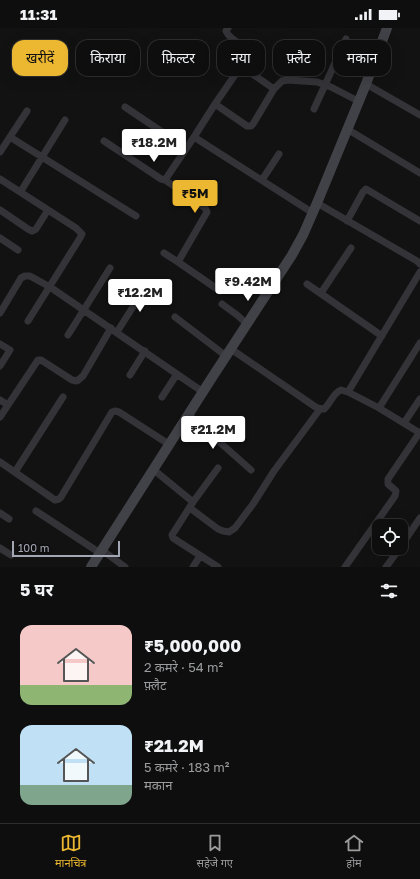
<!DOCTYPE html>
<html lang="hi">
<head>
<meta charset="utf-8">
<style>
  :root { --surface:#0e0e0e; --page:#171717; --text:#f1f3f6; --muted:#9b9c9e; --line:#2e2e2e; --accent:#ecb731 }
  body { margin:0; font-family:"Golos Text","Noto Sans Devanagari",sans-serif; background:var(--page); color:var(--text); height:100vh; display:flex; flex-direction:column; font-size:15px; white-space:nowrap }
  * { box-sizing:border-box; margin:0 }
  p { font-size:13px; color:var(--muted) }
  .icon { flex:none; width:22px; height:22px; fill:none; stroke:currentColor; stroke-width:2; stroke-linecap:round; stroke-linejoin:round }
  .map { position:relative; height:539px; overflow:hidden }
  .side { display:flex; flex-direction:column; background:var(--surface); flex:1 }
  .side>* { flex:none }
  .hud { position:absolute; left:12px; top:12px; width:396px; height:36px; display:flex; gap:8px }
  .fabs { position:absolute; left:372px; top:491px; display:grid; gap:8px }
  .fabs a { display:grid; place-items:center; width:36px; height:36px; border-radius:8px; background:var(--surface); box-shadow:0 4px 16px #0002,0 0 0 1px var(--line); font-size:20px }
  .scale { position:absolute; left:12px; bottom:10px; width:108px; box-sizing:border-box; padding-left:4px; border:2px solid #a3a7b3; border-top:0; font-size:11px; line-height:14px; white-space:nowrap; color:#a3a7b3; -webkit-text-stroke:3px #0d0d0e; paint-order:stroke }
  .price { position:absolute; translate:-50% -34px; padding:0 9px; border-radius:4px; background:#fff; color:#222; font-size:13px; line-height:26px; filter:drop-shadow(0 1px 2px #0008) }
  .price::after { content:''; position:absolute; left:50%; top:24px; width:12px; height:9px; margin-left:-6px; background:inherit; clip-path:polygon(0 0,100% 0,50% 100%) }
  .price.on { background:var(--accent); color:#111 }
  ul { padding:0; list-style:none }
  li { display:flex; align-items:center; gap:12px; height:100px; padding:0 20px }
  li span { display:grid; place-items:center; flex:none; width:112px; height:80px; border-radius:12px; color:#555 }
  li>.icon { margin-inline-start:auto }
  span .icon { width:48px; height:48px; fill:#fffc; stroke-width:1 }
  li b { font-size:17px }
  h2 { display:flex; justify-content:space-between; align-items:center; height:48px; padding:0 20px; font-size:17px }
  .chip { padding:0 14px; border-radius:12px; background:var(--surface); box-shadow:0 4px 16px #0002,0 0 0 1px var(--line); font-size:14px; line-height:36px }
  .chip.on { background:var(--accent); color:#111 }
  .status { display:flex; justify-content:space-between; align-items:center; height:28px; padding:0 20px; background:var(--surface); direction:ltr }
  .status svg { height:11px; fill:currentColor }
  .tab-bar { display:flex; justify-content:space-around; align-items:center; height:56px; border-top:1px solid var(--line); background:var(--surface); font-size:11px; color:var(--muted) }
  .tab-bar a { display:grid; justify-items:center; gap:2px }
  .tab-bar .on { color:var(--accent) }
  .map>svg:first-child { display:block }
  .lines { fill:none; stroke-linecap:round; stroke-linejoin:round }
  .street { stroke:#333338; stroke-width:7 }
  .secondary { stroke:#414248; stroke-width:10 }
</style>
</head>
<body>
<div class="status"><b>11:31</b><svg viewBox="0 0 49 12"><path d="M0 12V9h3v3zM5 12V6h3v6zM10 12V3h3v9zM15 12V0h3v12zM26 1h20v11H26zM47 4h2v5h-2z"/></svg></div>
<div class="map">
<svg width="420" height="539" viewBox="0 0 420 539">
  <rect width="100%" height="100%" fill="#121213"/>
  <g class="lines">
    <!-- street -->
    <path class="street" d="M228,0L226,3C230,13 243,15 249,24L248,28L215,76L247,98H251L253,96L274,61L282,53L288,52L317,54L331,59L358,73
      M241,38L274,61
      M366,56L420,87
      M215,76L194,109L313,185
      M125,79L186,120
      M314,81L346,11
      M347,101L420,145
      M10,109L136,188
      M104,113L161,151L165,152L194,109
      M0,124L27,83
      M0,151L76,200L82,206L80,210L28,293
      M165,152L205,180L207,184L178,234L220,263
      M262,152L279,126
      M21,163L65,92
      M317,175L417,233L420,236
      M0,182L28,201L32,203L36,201L48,182
      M347,193L363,164L366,161L420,193
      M0,210L18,222
      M164,225L178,234
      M307,256L382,308
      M321,265L351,220
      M222,276L237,287L247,296
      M0,285L21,250L25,248H30L50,259L203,364
      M175,289L226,328
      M117,304L148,255
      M68,307L110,240
      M0,316L10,322L0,338
      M231,321L317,380L324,381C331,375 333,365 341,362L348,364L379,380L420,405
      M130,347L145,323
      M348,364L420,244
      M162,369L177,346
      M0,372L8,377
      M379,380L420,315
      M189,387L251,442
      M0,389L38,332H41L72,352L77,353L83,348L111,300
      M404,395L420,371
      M0,434L55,472L59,471L61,469L112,384L115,383L119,384L170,417
      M154,442L193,474L218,440
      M15,444L63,369
      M193,474L172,507L173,510L218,539
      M190,480L218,501L223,503L229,504L235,500L253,476L274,443L320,381
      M36,483L100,525
      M0,485L9,491
      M372,501L379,506
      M401,518L420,490
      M0,520L11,527
      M102,522L125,539
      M193,539L200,528
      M345,539L395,468L396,463L388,456V451L420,404
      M386,539L400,520"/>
    <!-- secondary -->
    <path class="secondary" d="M91,539L213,348L292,227L303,207L317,175L366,56L387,0"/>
  </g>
</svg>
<div class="fabs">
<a><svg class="icon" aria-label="locate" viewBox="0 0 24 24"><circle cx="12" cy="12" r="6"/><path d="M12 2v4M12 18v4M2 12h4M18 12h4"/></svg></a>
</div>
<div class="scale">100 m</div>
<b class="price" style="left:154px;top:135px">₹18.2M</b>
<b class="price on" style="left:195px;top:186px">₹5M</b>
<b class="price" style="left:248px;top:274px">₹9.42M</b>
<b class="price" style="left:140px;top:285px">₹12.2M</b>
<b class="price" style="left:213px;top:422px">₹21.2M</b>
<div class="hud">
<a class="chip on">खरीदें</a>
<a class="chip">किराया</a>
<a class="chip">फ़िल्टर</a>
<a class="chip">नया</a>
<a class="chip">फ़्लैट</a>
<a class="chip">मकान</a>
</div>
</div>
<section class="side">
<h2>5 घर<svg class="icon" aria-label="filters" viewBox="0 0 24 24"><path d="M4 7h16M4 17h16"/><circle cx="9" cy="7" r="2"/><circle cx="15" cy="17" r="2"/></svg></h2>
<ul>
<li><span style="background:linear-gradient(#f6c9c9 75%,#8fb573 0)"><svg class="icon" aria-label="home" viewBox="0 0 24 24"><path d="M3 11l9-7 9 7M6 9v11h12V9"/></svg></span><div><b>₹5,000,000</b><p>2 कमरे · 54 m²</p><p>फ़्लैट</p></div></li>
<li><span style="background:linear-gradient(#bfe0f5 75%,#7fa58c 0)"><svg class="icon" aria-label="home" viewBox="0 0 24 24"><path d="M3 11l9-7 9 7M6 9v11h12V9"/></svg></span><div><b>₹21.2M</b><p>5 कमरे · 183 m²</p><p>मकान</p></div></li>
</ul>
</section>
<nav class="tab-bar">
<a class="on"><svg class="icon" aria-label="map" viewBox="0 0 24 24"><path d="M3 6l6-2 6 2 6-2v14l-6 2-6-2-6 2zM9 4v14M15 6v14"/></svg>मानचित्र</a>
<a><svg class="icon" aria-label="saved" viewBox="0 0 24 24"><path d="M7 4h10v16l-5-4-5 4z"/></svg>सहेजे गए</a>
<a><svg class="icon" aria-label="home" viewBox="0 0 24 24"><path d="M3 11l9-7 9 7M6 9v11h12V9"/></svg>होम</a>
</nav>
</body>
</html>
